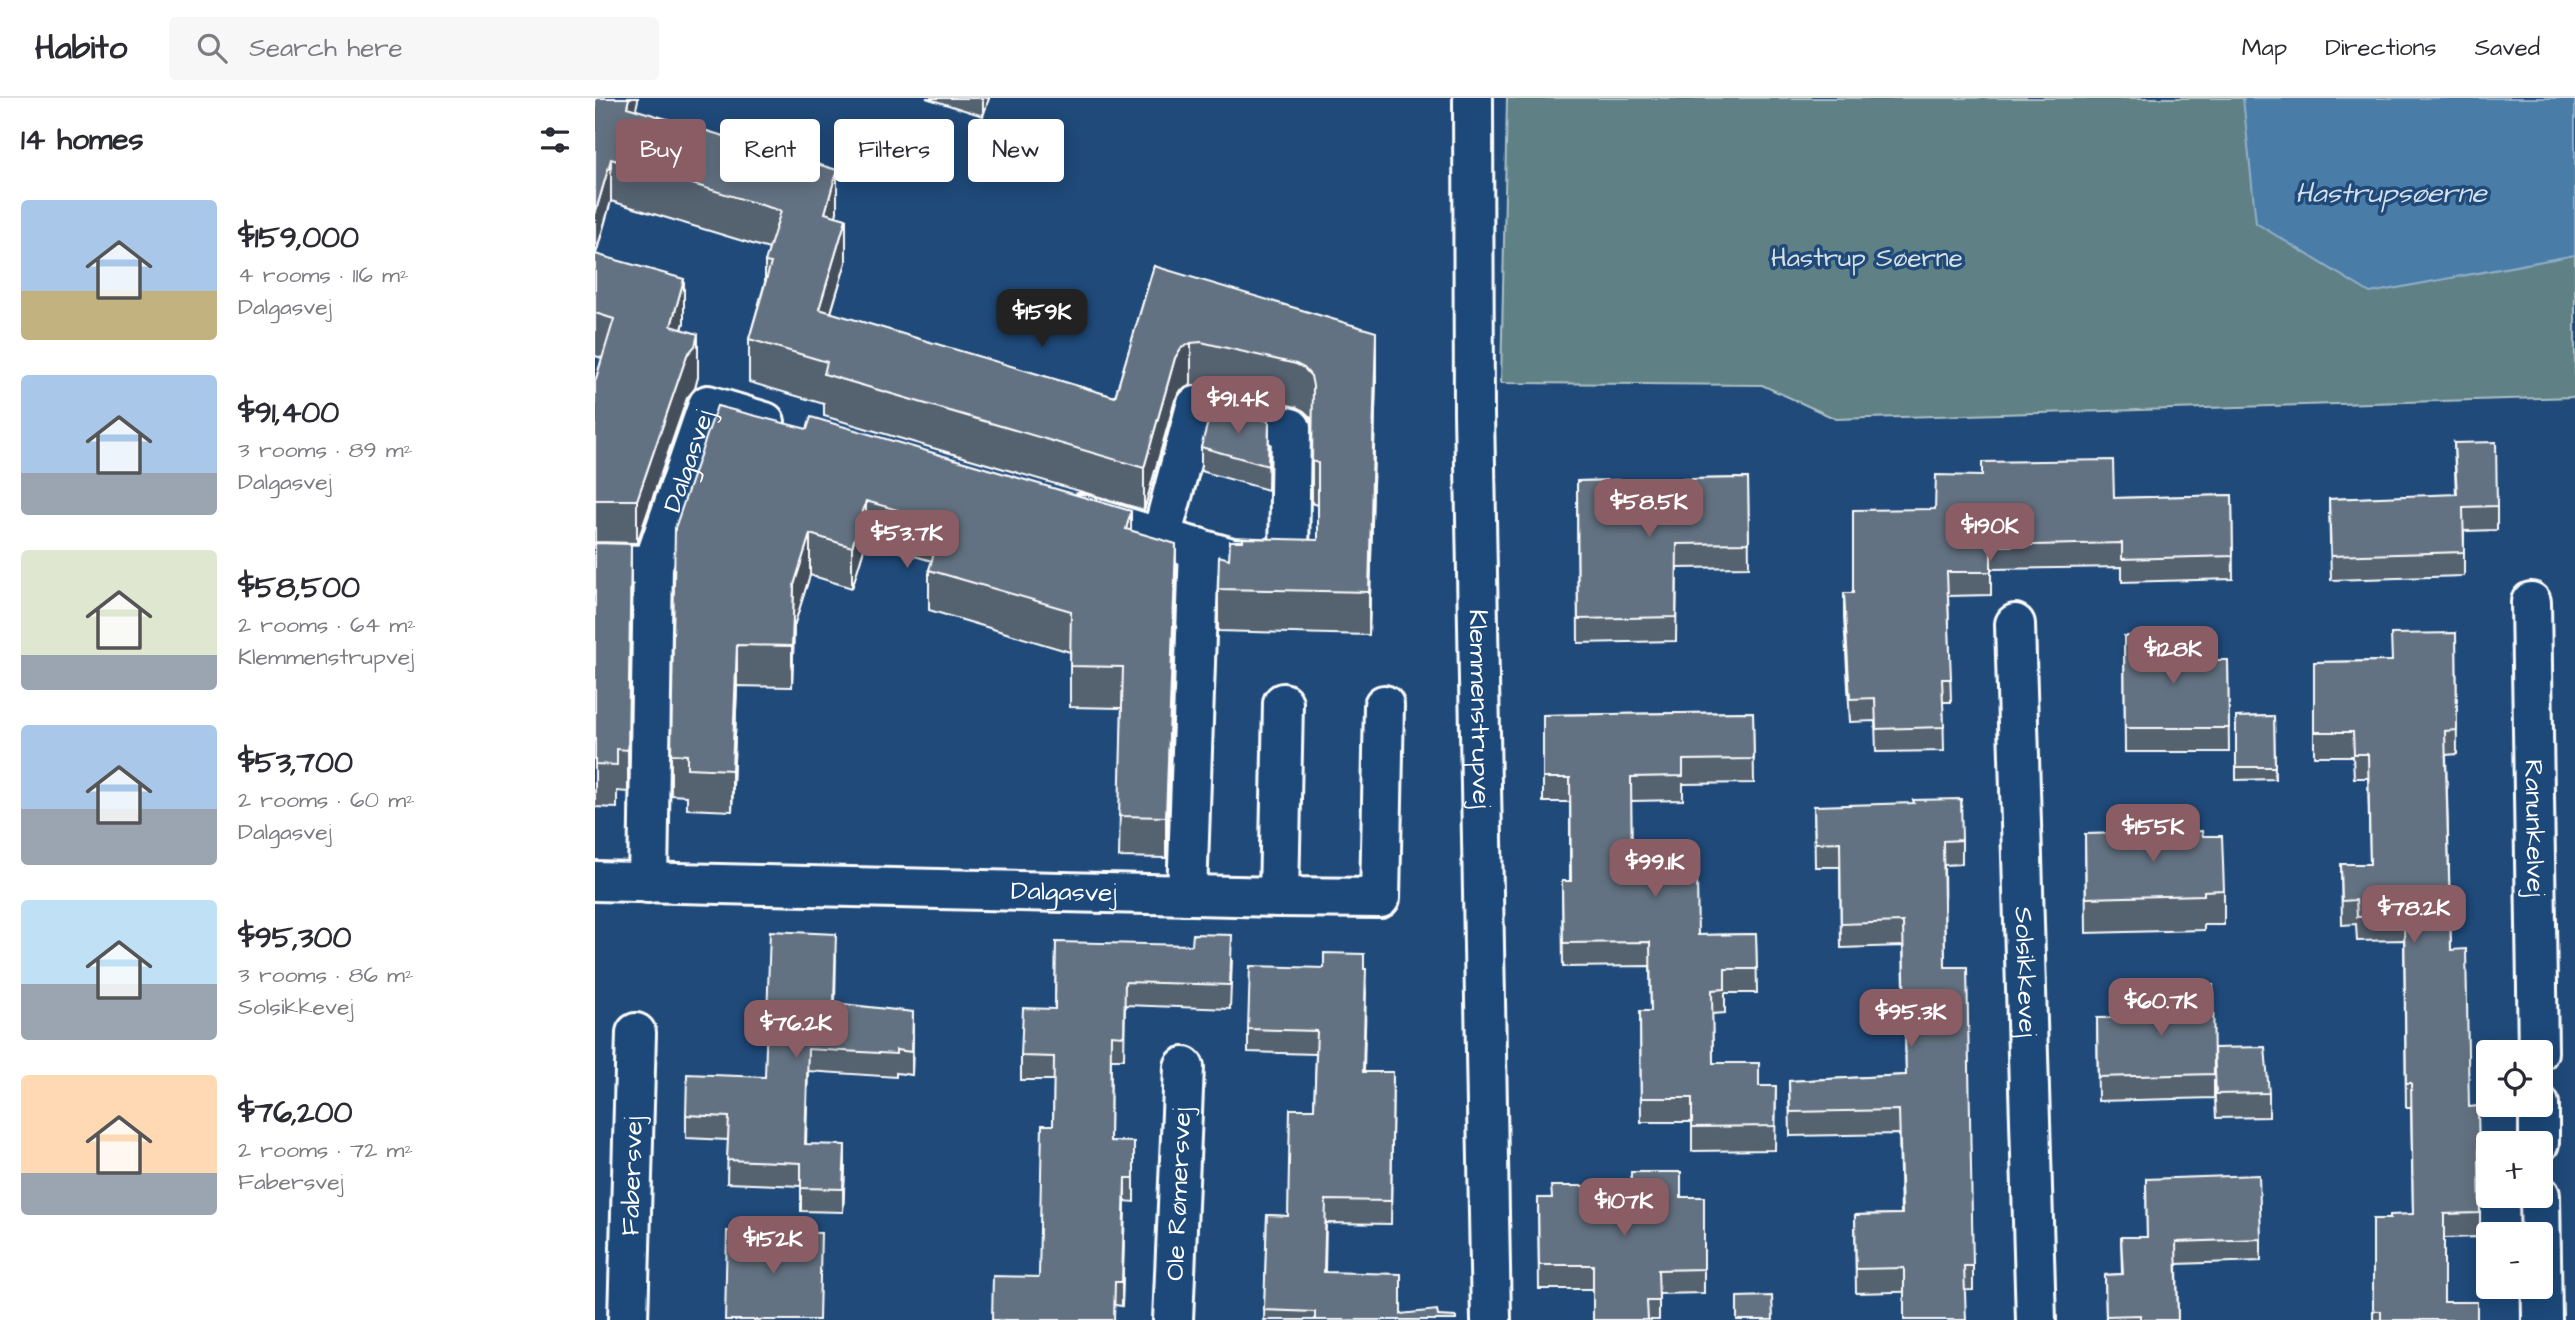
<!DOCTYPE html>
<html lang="en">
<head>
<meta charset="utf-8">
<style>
  :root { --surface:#fff; --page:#f7f7f7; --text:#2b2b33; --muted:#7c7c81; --line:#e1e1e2; --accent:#8a5d65 }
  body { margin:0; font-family:"Architects Daughter",sans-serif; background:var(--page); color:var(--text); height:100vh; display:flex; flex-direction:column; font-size:26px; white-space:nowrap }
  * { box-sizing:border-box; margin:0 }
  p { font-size:23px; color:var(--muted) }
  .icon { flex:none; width:38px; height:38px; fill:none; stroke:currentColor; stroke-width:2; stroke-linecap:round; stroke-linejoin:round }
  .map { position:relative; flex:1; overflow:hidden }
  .drawer { display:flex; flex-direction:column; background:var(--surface); width:595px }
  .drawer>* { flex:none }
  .hud { position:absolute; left:21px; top:21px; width:665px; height:63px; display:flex; gap:14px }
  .fabs { position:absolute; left:1881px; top:942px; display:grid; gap:14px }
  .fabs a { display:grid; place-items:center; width:77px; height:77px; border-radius:7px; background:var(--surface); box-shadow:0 4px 18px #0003; font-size:35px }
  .price { position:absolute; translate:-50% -60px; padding:0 16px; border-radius:14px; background:var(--accent); color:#fff; font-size:23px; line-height:46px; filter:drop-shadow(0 2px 4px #0008) }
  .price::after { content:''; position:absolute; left:50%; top:42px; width:21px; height:16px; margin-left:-10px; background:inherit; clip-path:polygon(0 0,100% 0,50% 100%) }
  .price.on { background:#222; color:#fff }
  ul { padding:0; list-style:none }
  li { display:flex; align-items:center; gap:21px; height:175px; padding:0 21px }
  li span { display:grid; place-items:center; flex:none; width:196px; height:140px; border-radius:7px; color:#555 }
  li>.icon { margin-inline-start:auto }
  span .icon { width:84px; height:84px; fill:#fffc; stroke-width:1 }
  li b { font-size:30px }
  h2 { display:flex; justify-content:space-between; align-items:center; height:84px; padding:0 21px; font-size:30px }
  .tag { padding:0 24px; border-radius:7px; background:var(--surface); box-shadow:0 4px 18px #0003; font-size:24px; line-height:63px }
  .tag.on { background:var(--accent); color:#fff }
  header { display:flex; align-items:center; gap:42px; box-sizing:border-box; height:98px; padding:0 35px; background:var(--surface); border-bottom:2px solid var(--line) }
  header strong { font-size:33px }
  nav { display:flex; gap:38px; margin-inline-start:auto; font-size:24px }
  .search { width:490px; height:63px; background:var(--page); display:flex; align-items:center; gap:18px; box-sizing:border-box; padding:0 24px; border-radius:7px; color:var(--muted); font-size:26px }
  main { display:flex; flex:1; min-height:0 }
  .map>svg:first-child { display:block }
  .green { fill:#5e8186; stroke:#aec0c2; stroke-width:2 }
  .water { fill:#497ca6; stroke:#92b0ca; stroke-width:2 }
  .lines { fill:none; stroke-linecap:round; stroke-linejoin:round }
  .minor-casing { stroke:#fff; stroke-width:44 }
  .minor { stroke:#1f4a7a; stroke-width:38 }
  .wall { fill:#556270; stroke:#fff; stroke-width:2 }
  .shaded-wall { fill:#45505b; stroke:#fff; stroke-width:2 }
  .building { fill:#637282; stroke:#fff; stroke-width:2 }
  .labels { text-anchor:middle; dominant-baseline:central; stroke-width:7; stroke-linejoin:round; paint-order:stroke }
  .park-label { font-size:26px; fill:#d7e0e1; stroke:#1f4a7a }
  .street-label { font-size:26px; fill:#fff; stroke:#1f4a7a }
  .water-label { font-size:28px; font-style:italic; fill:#d2dee9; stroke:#1f4a7a }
</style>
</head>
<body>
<header>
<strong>Habito</strong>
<div class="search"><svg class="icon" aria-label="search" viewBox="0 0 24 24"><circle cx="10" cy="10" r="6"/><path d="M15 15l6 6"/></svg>Search here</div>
<nav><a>Map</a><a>Directions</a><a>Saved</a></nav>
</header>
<main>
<section class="drawer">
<h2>14 homes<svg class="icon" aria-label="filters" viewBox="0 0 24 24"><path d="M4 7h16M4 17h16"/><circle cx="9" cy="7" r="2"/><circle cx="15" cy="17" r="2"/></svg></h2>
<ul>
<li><span style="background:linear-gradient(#a9c7e8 65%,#c2b280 0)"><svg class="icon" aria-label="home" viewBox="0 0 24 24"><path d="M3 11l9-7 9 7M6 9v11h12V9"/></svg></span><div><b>$159,000</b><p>4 rooms · 116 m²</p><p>Dalgasvej</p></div></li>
<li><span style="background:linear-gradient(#a9c7e8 70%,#9aa5b1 0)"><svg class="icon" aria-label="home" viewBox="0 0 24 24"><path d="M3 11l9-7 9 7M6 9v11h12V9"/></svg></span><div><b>$91,400</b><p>3 rooms · 89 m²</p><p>Dalgasvej</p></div></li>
<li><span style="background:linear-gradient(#dfe7d0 75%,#9aa5b1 0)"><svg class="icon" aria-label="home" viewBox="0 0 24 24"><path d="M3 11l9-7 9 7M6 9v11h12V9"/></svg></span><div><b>$58,500</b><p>2 rooms · 64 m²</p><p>Klemmenstrupvej</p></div></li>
<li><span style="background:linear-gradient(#a9c7e8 60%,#9aa5b1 0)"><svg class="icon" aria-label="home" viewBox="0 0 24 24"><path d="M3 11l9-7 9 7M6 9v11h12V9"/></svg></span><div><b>$53,700</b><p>2 rooms · 60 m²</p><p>Dalgasvej</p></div></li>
<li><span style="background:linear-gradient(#bfe0f5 60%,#9aa5b1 0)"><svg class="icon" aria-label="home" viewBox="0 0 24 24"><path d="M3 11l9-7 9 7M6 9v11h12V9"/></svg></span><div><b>$95,300</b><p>3 rooms · 86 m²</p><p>Solsikkevej</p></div></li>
<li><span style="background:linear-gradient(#ffd9b3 70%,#9aa5b1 0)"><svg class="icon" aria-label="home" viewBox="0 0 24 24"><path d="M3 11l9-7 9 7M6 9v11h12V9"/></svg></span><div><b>$76,200</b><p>2 rooms · 72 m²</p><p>Fabersvej</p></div></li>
</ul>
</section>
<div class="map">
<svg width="1980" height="1222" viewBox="0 0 1980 1222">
  <rect width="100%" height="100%" fill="#1f4a7a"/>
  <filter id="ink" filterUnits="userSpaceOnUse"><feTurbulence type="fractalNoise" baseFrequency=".0143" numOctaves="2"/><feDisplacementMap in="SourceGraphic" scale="14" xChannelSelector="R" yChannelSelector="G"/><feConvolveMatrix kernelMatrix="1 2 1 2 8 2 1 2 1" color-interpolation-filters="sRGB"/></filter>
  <g filter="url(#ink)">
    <!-- green -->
    <path class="green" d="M912,0H1980V299L1241,321L1167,287L906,285Z"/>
    <!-- water -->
    <path class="water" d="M1648,0H1980V157L1775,195L1661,125Z"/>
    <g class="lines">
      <!-- minor casing -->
      <g class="minor-casing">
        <g id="minor">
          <path id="s1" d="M878,0L879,314L896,1222"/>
          <path d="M486,416L566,440L601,308L696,330L694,462L637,460L566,440"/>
          <path d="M0,466L58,467L53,785"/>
          <path id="s2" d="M58,467L113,307L170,324"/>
          <path id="s3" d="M1936,504L1943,954"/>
          <path id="s4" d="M1420,526L1441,1222"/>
          <path id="s5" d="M0,783L684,799L688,605"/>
          <path d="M592,797L604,450"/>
          <path d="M684,799L785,800L789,607"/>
          <path d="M1944,1006V1045"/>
          <path d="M1945,1097L1947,1222"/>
          <path id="s6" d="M33,1222L41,935"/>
          <path id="s7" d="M578,1222L589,969"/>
        </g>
      </g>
      <!-- minor -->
      <use href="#minor" class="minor"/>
    </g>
    <!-- wall -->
    <path class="wall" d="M0,0H43L40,12L242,114L240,118L251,164L236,215L520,299L559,168L781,276L774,537L623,533V491L634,461L723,442V407L717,405V328L716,320L709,313L701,309L606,287H596L586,292L580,302L549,412L229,318V306L154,284V241L170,184V164L174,151L16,103L1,156L89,224L87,232L103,279L100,290L92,300L42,445L0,444V284L7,260L0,258Z
      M331,0H394L388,18Z
      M122,308L536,433L581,487L571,760L524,759L527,610L475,609V554L334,512V472L337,463L271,444L257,490L215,477L199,528L197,589L142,588L137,713L92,711V698L76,697V656Z
      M674,323L673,392L606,373V349Z
      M1859,345L1902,408V432L1869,433V478L1736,482L1734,401L1861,397Z
      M1153,380L1154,469L1082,470L1081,543L983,545L982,383Z
      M1637,397L1638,481L1527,484V469L1396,471V497L1353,498L1356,604H1348L1349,653L1281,654L1280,623L1255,624L1249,519V495H1258L1340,411L1519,400Z
      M0,445L36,488L33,694L22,693V710L0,709Z
      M1861,535L1862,656L1851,657L1856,852L1885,1115V1139L1849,1140V1204L1882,1222H1778V1121H1795L1818,1116L1816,1009H1811L1809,842L1762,843L1761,826L1747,827L1746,766H1775L1773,680H1759L1758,658H1719V564L1796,563Z
      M1529,538L1594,562H1633L1634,654H1530Z
      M1158,614L1159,685L1088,686V702L1036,703L1037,782L1103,837L1161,836L1162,895H1130V915L1117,916L1118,965L1164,988H1181L1180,1052L1097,1053V1024H1046L1045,913H1056L1055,868L968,869L967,783H975V704H948V617Z
      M1679,618L1680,681L1641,682V619Z
      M1219,708L1367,742V766L1349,767L1350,869L1378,1168V1192L1261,1195L1260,1117L1306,1116L1304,1036L1195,1038L1194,983L1311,977L1308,848L1246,850L1245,769H1220Z
      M1490,736L1608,738L1629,792V827H1609V832L1491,835Z
      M461,844L637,861L635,911L530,907L529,961H516L515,1043L539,1044V1104L530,1103L527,1208L520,1207L444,1179L458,1027L459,982H426V958L460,911Z
      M241,858L240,905L318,937L317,977L301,975V979L213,973L211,1046L250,1070L248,1114L206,1113V1088L132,1085L133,1042L91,1040V1017L170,979Z
      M729,870L769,871L771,894L769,974H798L796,1126L731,1125L730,1174L806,1216L843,1218L861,1222H669L672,1117L693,1118L719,1011L721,956L653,954V931Z
      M1502,920L1619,955L1674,995V1019L1621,1020L1619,982V1000L1503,1003Z
      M1551,1081L1666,1141V1163L1582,1166L1583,1222H1511L1510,1177L1527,1176L1526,1139H1552Z
      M1109,1099V1195L1064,1196V1222H998V1191H944L943,1100Z"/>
    <!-- shaded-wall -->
    <path class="shaded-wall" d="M34,0H43V2L32,52V9Z
      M388,0H394L388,18Z
      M16,61V103L0,158V116Z
      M242,72V114L230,158V115Z
      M251,121V164L224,254V211Z
      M89,181V224L76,271V228Z
      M781,234V276L774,537V494Z
      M103,236V279L100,290L92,300L42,445V402L92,257Z
      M596,245V287L586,292L580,302L549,412V370L580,260L586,250Z
      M271,403V444L257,490V449Z
      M536,413V454L531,431Z
      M215,436V477L199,528L197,589V548L199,487Z
      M36,446V488L33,694V652Z
      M581,446V487L571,760V719Z
      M142,547V588L137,713V672Z
      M318,914V937L317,977V954Z
      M250,1047V1070L248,1114V1091Z
      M530,1080V1103L527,1208V1184Z"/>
    <!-- building -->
    <path class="building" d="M0,0H34L32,9L242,72L230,115L251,121L224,211L520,299L559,168L781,234L774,494L623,491L624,458L634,461L635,443H648V440L723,442V365L717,363L718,288L716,278L709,270L701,266L606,244L596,245L586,250L580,260L549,370L229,276L232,264L154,241L176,165L170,164L186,113L16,61L0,116Z
      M0,156L89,181L76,228L103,236L100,248L92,257L42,402H0V284L19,221L0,215Z
      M122,308L212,331L216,319L536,413L531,431L581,446L571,719L524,718L528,569L475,568L476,513L334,472L348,425L271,403L257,449L215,436L199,487L197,548L142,547L137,672L92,670V657L76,656L80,430Z
      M617,310L674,323L673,368L606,349Z
      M1901,344L1902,408L1868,409L1869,454L1736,458L1734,401L1862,396L1859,345Z
      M1518,362L1519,400L1637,397L1638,458L1527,461V445L1396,448V474H1352L1356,581H1347L1349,629L1281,631L1280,600L1255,601L1249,495H1258V412L1340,411L1341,377L1387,378V364Z
      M1153,380L1154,445L1082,446L1081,519L983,521L982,383Z
      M0,445L36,446L33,652L22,651V667L0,666Z
      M1861,535L1862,632L1850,633L1856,852L1871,851L1874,1009L1883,1008L1885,1115L1849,1116V1204H1882V1222H1786V1213H1778V1121H1795V1117L1818,1116L1816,985H1811L1809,818L1762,819L1761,802L1747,803L1746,766H1775L1773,656H1759L1758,634H1719V564L1797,563L1796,536Z
      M1529,538H1594V562H1633L1634,630H1530Z
      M1158,614L1159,661L1088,662V678L1036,679L1037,782L1102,781L1103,837L1161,836L1162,871H1130V891L1117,892L1118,965H1164V988H1181L1180,1028L1097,1029V1000H1046L1045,913H1056L1055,844L968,845L967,783H976L975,680H948V617Z
      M1679,618L1680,669H1641V619Z
      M1366,701L1367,742L1348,743L1350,869H1372L1378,1168H1369L1371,1222H1309V1170L1261,1171L1260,1117L1307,1116L1304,1012L1195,1014L1194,983L1311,977L1308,824L1246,826L1245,744L1220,745L1219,708L1319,705L1318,702Z
      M1607,733L1608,738H1627L1629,792L1609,793V797L1491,800L1490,736Z
      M175,833L241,836L239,905L318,914L317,954L301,952V956L213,951L210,1046L250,1047L248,1091L206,1090V1065L132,1062L134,1019L91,1017L92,976L170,979Z
      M598,836L637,837L635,887L530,884L529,938L516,937L515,1043L539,1044V1080H530L527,1184H520L519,1222H397L398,1178L444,1179L447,1027H458L459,959L426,958L428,910L460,911L461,844L597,847Z
      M729,855L769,856V871H771L768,974H798L796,1103L731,1102L729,1174L806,1176V1216L842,1212L843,1218L861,1219V1222H720V1214L669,1212L672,1117L693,1118L695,1011H719L722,933L653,931L655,868L729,870Z
      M1618,887L1619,976L1503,979L1502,920L1569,919V888Z
      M1670,949L1674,995L1621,996L1619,950Z
      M1036,1074H1086V1099H1109V1171L1063,1172L1064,1203H1052L1053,1222H998V1167H944L943,1100H957L956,1088H1036Z
      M1664,1077L1666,1141L1581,1144L1583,1222H1545V1217L1511,1218L1510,1177L1528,1176L1526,1139H1552L1551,1081Z
      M132,1133L226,1135L224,1222H130Z
      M1177,1198L1178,1222H1142V1199Z"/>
  </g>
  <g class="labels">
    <!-- park labels -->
    <g class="park-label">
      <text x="1272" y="160">Hastrup Søerne</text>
    </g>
    <!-- street labels -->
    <g class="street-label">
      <text stroke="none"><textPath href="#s2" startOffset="110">Dalgasvej</textPath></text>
      <text stroke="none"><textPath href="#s1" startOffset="611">Klemmenstrupvej</textPath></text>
      <text stroke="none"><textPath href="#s3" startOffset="226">Ranunkelvej</textPath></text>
      <text stroke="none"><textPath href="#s5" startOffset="469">Dalgasvej</textPath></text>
      <text stroke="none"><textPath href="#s4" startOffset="348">Solsikkevej</textPath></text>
      <text stroke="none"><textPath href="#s6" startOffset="144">Fabersvej</textPath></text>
      <text stroke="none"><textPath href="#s7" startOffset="126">Ole Rømersvej</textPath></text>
    </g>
    <!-- water labels -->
    <g class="water-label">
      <text x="1796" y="95">Hastrupsøerne</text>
    </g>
  </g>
</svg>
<div class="fabs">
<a><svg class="icon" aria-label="locate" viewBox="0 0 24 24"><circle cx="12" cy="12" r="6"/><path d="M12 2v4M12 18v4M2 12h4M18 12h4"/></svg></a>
<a>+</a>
<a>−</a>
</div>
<b class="price on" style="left:447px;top:251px">$159K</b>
<b class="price" style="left:643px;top:338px">$91.4K</b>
<b class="price" style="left:1054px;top:441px">$58.5K</b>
<b class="price" style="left:1395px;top:465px">$190K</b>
<b class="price" style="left:312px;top:472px">$53.7K</b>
<b class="price" style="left:1578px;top:588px">$128K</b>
<b class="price" style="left:1558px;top:766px">$155K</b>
<b class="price" style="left:1060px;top:801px">$99.1K</b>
<b class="price" style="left:1819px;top:847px">$78.2K</b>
<b class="price" style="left:1566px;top:940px">$60.7K</b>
<b class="price" style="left:1316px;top:951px">$95.3K</b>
<b class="price" style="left:201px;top:962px">$76.2K</b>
<b class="price" style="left:1029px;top:1140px">$107K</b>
<b class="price" style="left:178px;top:1178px">$152K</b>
<div class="hud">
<a class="tag on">Buy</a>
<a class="tag">Rent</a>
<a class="tag">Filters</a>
<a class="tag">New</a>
</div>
</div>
</main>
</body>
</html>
